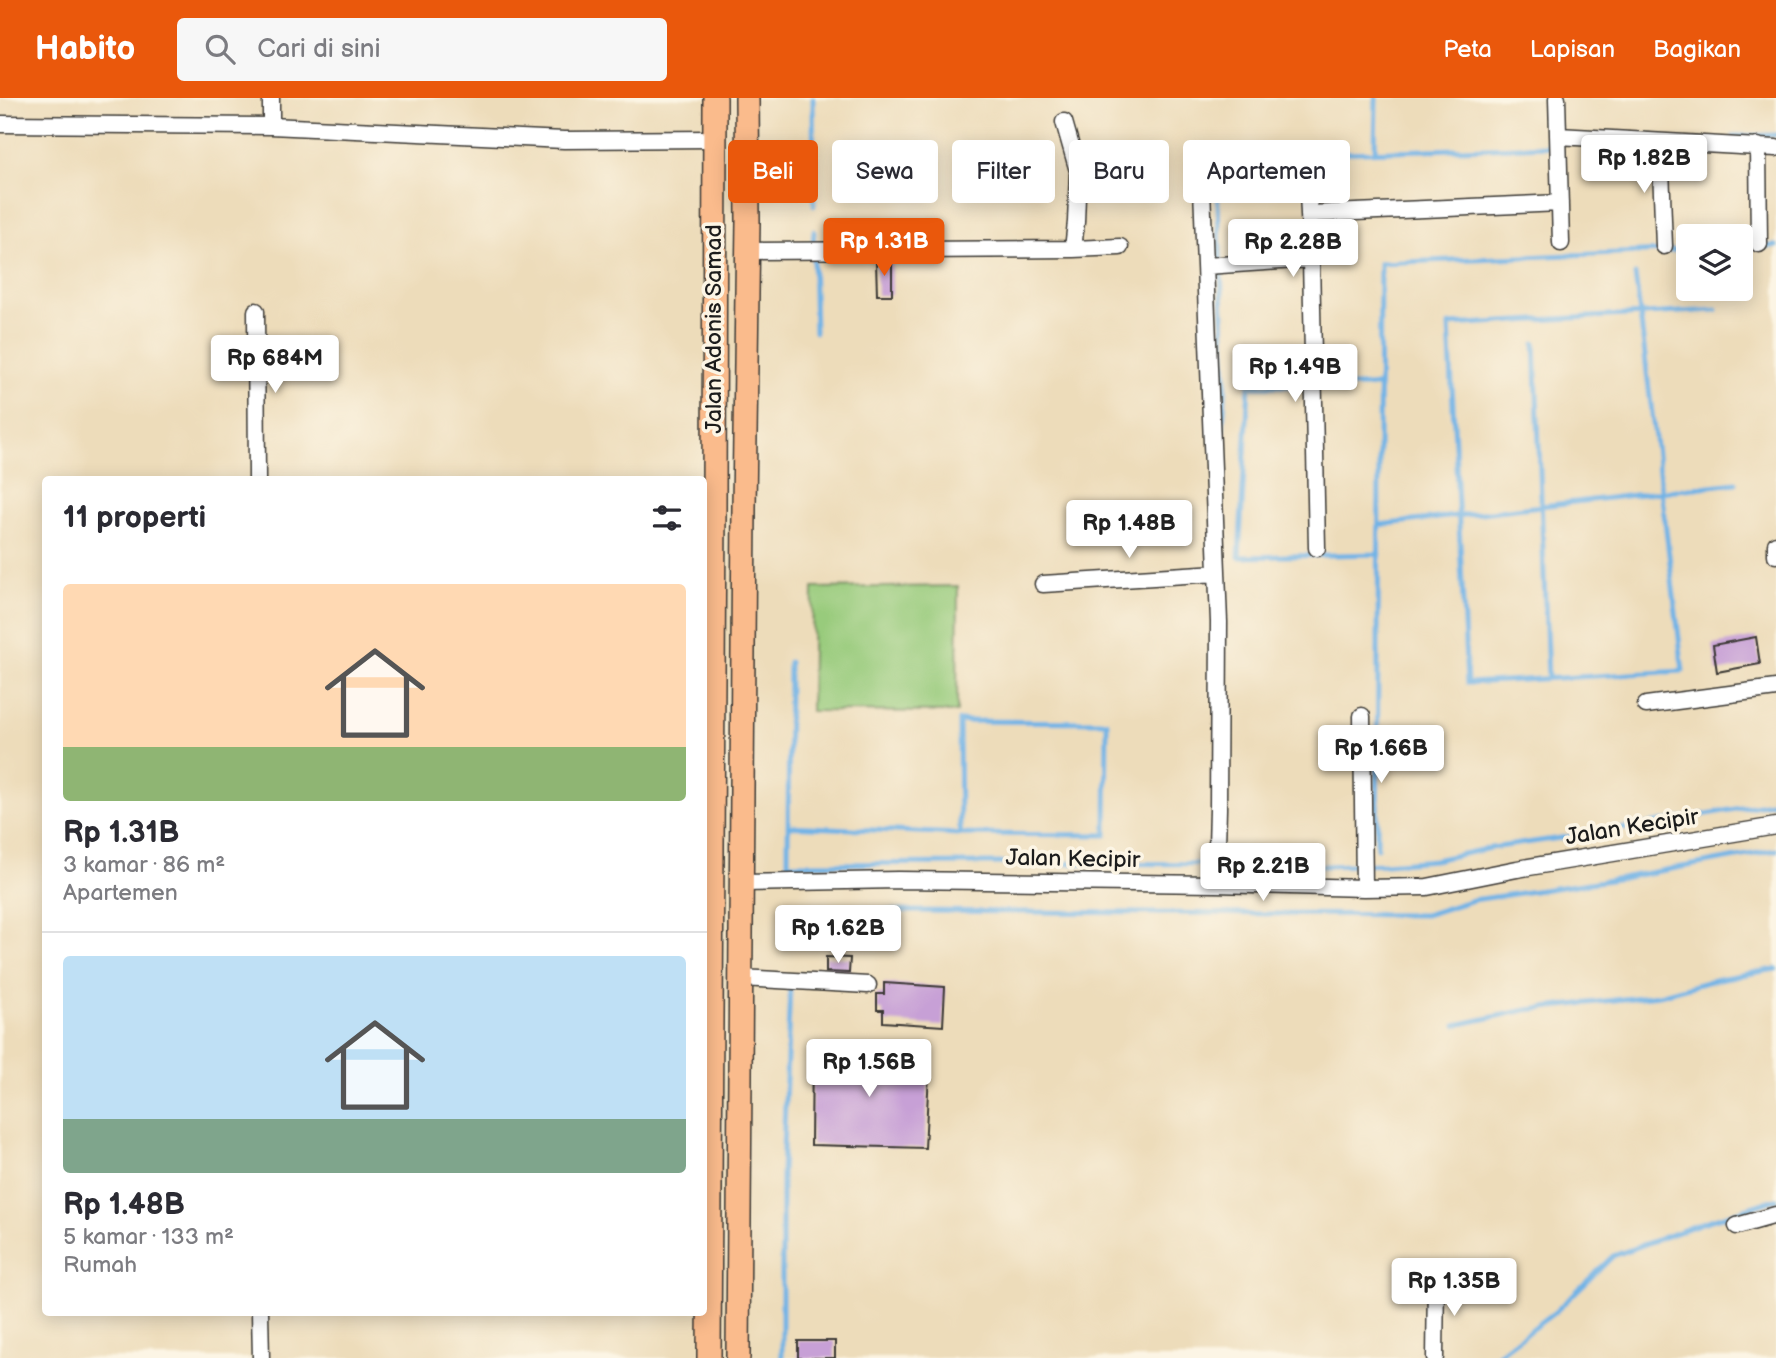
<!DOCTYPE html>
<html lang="id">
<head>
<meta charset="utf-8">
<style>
  :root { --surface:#fff; --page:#f7f7f7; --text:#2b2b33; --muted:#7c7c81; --line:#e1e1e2; --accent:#ea580c }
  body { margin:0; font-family:"Balsamiq Sans",sans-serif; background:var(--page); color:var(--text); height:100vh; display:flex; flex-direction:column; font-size:26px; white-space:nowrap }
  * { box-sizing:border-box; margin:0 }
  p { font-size:23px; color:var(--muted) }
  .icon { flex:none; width:38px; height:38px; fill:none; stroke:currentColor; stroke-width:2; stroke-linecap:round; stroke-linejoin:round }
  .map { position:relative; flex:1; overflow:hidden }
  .details { position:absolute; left:42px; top:378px; width:665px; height:840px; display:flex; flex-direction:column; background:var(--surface); border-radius:7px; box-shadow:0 4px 18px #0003 }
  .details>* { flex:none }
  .hud { position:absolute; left:728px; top:42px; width:665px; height:63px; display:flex; gap:14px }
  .fabs { position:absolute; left:1676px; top:126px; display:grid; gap:14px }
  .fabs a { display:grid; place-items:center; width:77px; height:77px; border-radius:7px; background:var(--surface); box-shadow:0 4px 18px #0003; font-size:35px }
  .price { position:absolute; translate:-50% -60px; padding:0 16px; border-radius:7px; background:#fff; color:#222; font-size:23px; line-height:46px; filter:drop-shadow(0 2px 4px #0008) }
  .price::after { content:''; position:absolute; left:50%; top:42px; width:21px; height:16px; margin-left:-10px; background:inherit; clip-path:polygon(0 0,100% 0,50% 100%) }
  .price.selected { background:var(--accent); color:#fff }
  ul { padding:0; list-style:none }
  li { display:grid; align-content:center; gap:14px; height:371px; padding:0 21px }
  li+li { border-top:2px solid var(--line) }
  li span { display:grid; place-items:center; height:217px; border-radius:7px; color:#555 }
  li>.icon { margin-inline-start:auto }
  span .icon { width:126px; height:126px; fill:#fffc; stroke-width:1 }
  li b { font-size:30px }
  h2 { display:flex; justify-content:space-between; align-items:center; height:84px; padding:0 21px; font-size:30px }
  .pill { padding:0 24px; border-radius:7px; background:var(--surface); box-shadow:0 4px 18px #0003; font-size:24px; line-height:63px }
  .pill.selected { background:var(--accent); color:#fff }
  header { display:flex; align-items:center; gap:42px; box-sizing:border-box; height:98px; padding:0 35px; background:var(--accent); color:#fff }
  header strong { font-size:33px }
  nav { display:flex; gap:38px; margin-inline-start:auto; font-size:24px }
  .search { width:490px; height:63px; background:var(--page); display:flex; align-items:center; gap:18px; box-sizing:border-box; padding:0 24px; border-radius:7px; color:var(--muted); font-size:26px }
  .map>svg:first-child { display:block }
  .green { fill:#98cb7b; stroke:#5a744c; stroke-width:2 }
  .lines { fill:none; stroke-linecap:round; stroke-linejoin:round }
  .stream { stroke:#71b3e6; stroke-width:5 }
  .building { fill:#c7a0d6 }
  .minor-casing { stroke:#3b3934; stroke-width:19 }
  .highway-casing { stroke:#3b3934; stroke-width:26 }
  .minor { stroke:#fff; stroke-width:16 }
  .highway { stroke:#fabb8c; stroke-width:23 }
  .labels { text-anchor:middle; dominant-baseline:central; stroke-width:7; stroke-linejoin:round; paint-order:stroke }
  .street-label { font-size:23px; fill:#1c1c1c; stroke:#fcf5e5 }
</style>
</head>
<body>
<header>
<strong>Habito</strong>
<div class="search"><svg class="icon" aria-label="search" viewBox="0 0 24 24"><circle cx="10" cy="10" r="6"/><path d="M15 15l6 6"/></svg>Cari di sini</div>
<nav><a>Peta</a><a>Lapisan</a><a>Bagikan</a></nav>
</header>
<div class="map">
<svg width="1776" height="1260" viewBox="0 0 1776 1260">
  <rect width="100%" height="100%" fill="#fcf5e5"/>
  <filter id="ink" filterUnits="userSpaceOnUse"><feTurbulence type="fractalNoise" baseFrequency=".0143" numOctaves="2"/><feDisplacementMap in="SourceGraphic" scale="14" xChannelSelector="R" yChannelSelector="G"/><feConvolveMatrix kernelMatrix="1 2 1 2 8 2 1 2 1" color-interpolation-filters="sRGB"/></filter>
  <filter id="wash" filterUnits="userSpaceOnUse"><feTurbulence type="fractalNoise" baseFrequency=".00686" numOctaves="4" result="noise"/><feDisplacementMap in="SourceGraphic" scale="28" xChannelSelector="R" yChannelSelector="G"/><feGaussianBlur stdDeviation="1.57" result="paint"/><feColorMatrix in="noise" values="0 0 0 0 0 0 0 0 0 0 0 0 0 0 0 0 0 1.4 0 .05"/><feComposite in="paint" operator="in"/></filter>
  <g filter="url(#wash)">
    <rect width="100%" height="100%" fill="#eddcba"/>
    <!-- green -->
    <path class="green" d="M958,488L957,614L811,613L813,490Z"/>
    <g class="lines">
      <!-- stream -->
      <path class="stream" d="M813,0L814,107
        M1734,38L1776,37
        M1375,54L1376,0
        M813,146L814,133
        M1741,149L1776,148
        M813,158L815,234
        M1635,177L1640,216L1683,573L1467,585L1449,227L1716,212
        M1535,245L1548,580
        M1220,370L1226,282L1216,63L1297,56L1549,48L1546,0
        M1379,427L1736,385
        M1379,456L1239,459L1249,288H1379
        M789,564L788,766L985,765L1239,766L1293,769L1385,766L1434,762L1491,750L1609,733L1776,704
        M788,728L960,736L1106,737L1107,624L959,623L960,736
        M1377,750L1380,165L1689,152
        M789,812L1425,817L1473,802L1610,782L1776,752
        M1456,927L1526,912L1659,897L1718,881L1776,871
        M782,1260V1075L790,889
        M1497,1260V1257L1555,1214L1613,1158L1702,1125L1776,1101"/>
    </g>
    <g id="blocks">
      <!-- building -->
      <path class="building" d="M876,163H892V197H877Z
        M1756,539L1760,566L1717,574L1713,547Z
        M826,859L850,860L849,875L826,874Z
        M884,885L945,889L943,928L883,924V912H877V896H884Z
        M812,950L930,957L925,1050L811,1047Z
        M798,1243H835V1260H798Z"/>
    </g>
  </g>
  <g filter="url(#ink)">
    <use href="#blocks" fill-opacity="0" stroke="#3b3934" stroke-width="2"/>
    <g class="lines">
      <!-- minor casing -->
      <g class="minor-casing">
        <path id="minor" d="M271,0V28
          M1557,0L1561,145
          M0,26L271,28L564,42L714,41
          M1558,38L1776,50
          M1660,44L1664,148
          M1758,48L1759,146
          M1307,74L1309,116L1560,105
          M1202,91L1219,524L1218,711L1216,786
          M1073,151L1120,149
          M748,153L1073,151L1076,124L1078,73L1064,24
          M1311,161L1317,450
          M1206,168L1311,161L1309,116
          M256,213L257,382
          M1776,446V457
          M1043,486L1217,475
          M1646,607L1776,590
          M1362,618L1364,790
          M742,785L898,782L1216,786L1364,790L1427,789L1517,771L1776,728
          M742,880L868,887
          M1737,1128L1776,1117
          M260,1214L261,1260
          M1435,1260L1436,1180"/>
      </g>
      <!-- highway casing -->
      <g class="highway-casing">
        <path id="highway" d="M709,1260L714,409L715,0
          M738,1260L744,409L748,123L747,0"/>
      </g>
      <!-- minor -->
      <use href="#minor" class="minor"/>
      <!-- highway -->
      <use href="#highway" class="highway"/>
    </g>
  </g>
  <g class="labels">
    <!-- street labels -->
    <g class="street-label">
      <text transform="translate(714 231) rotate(-90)">Jalan Adonis Samad</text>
      <text transform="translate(1632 729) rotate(-9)">Jalan Kecipir</text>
      <text transform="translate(1073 761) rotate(1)">Jalan Kecipir</text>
    </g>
  </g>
</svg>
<div class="fabs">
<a><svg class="icon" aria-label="layers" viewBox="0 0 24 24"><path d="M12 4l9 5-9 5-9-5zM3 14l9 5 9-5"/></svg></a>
</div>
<b class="price" style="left:1644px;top:97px">Rp 1.82B</b>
<b class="price selected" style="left:884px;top:180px">Rp 1.31B</b>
<b class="price" style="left:1293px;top:181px">Rp 2.28B</b>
<b class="price" style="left:275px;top:297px">Rp 684M</b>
<b class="price" style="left:1295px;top:306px">Rp 1.49B</b>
<b class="price" style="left:1129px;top:462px">Rp 1.48B</b>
<b class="price" style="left:1381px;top:687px">Rp 1.66B</b>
<b class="price" style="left:1263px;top:805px">Rp 2.21B</b>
<b class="price" style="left:838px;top:867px">Rp 1.62B</b>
<b class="price" style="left:869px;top:1001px">Rp 1.56B</b>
<b class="price" style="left:1454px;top:1220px">Rp 1.35B</b>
<div class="hud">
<a class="pill selected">Beli</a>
<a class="pill">Sewa</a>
<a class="pill">Filter</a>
<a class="pill">Baru</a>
<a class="pill">Apartemen</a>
</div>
<section class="details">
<h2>11 properti<svg class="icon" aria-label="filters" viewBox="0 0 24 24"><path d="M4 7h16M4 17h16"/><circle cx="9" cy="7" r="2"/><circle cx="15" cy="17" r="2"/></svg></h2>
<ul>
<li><span style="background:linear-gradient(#ffd9b3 75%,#8fb573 0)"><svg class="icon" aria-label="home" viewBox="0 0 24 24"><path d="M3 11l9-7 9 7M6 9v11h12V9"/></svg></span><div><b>Rp 1.31B</b><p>3 kamar · 86 m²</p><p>Apartemen</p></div></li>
<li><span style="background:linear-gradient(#bfe0f5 75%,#7fa58c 0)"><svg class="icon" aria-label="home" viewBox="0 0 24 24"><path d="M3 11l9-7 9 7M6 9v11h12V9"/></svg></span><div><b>Rp 1.48B</b><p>5 kamar · 133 m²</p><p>Rumah</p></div></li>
</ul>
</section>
</div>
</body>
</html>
